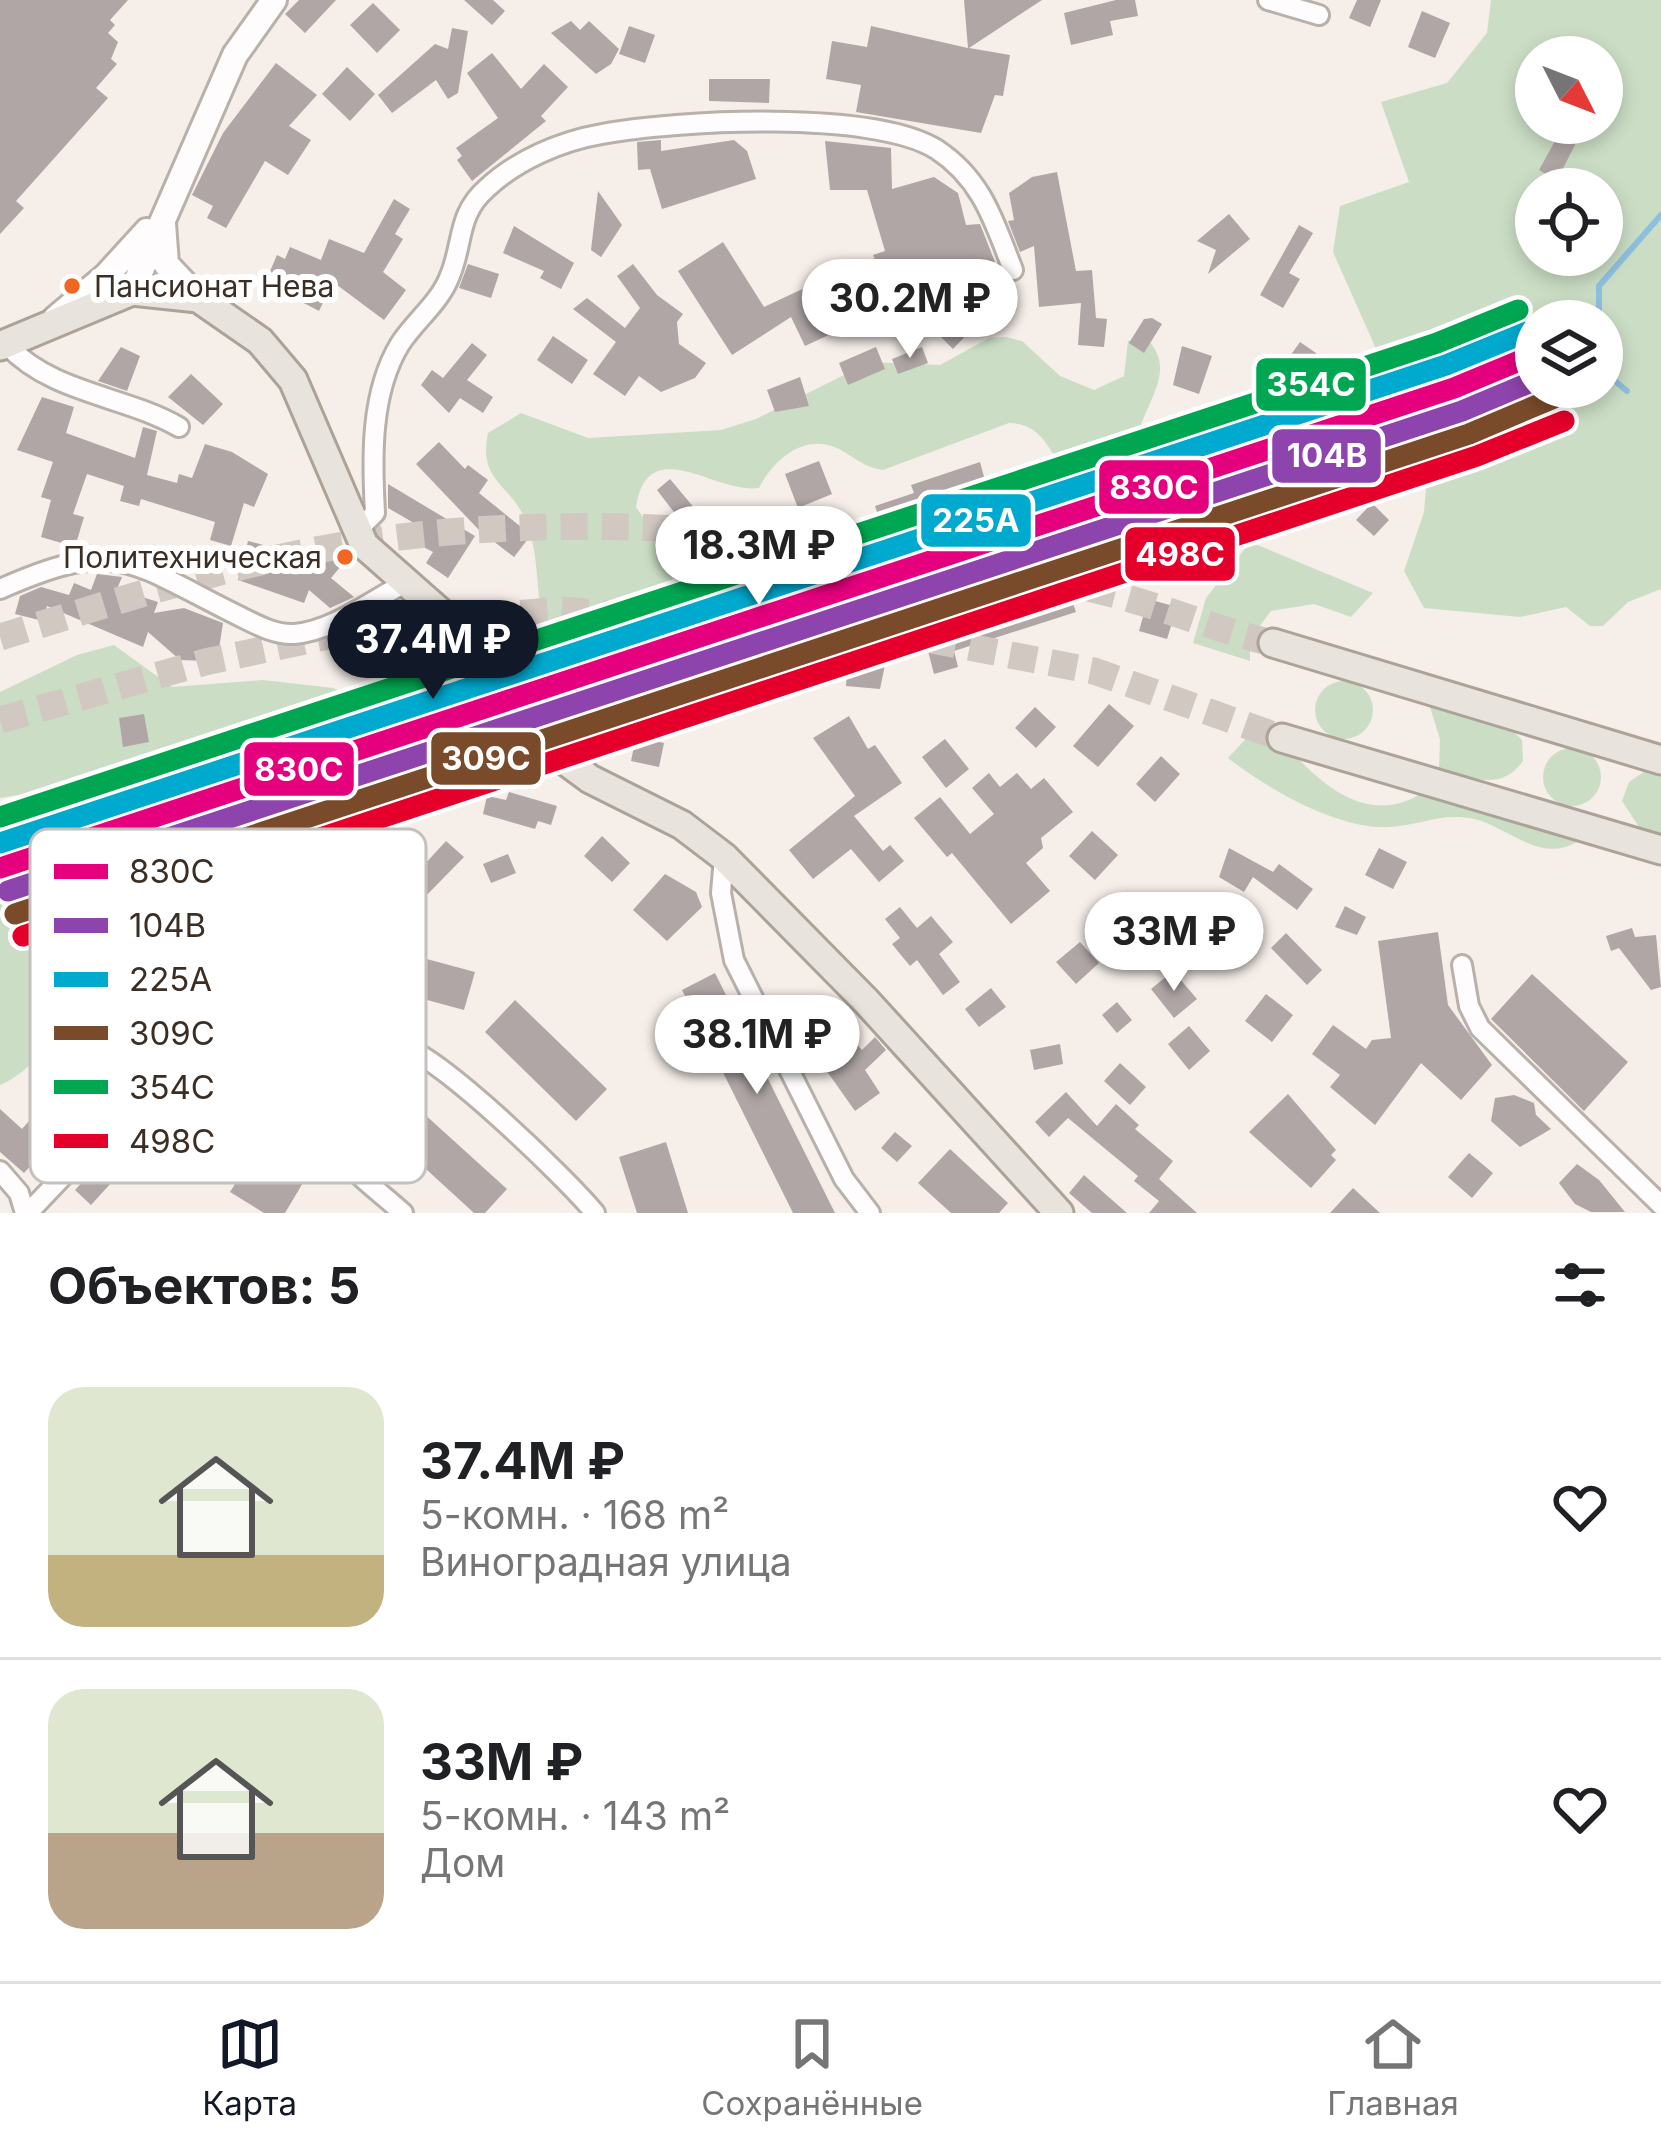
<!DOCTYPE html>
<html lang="ru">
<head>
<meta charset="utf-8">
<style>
  :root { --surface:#fff; --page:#f6f6f6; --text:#202124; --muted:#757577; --line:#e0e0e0; --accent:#111827 }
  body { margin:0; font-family:Inter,sans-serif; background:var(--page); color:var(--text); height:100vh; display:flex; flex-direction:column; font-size:45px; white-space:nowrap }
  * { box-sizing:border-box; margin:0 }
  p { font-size:39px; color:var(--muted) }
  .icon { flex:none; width:66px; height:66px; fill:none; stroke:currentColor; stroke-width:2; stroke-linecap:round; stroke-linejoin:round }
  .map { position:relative; height:1213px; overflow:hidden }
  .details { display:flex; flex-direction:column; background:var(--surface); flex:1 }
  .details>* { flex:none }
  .needle { width:78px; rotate:132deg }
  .buttons { position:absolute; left:1515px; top:36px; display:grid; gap:24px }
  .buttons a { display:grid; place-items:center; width:108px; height:108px; border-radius:50%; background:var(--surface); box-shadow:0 6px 18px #0003; font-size:60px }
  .price { position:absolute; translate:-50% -102px; padding:0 27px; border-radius:42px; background:#fff; color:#222; font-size:39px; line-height:78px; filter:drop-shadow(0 3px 6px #0008) }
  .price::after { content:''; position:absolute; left:50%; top:72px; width:36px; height:27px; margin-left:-18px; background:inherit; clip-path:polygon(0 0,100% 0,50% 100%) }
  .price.active { background:var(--accent); color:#fff }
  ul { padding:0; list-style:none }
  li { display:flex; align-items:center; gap:36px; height:300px; padding:0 48px }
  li+li { border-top:3px solid var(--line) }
  li span { display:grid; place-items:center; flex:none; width:336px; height:240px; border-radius:36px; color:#555 }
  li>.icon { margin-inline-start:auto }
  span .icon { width:144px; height:144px; fill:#fffc; stroke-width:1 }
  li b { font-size:51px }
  h2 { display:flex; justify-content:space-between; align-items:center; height:144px; padding:0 48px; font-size:51px }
  .dock { display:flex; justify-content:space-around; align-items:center; height:168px; border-top:3px solid var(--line); background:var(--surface); font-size:33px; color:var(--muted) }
  .dock a { display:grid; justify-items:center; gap:6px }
  .dock .active { color:var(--accent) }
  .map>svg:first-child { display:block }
  .green { fill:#cbdec5; fill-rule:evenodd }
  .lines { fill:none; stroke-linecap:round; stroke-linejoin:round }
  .stream { stroke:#8ec0de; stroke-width:6 }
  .building { fill:#b0a6a6 }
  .primary-tunnel { stroke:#d1c8c2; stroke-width:27; stroke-dasharray:27 14; stroke-linecap:butt }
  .street-casing { stroke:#b9b0aa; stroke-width:24 }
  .secondary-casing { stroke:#b9b0aa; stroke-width:30 }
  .primary-casing { stroke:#aca297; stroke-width:33 }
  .street { stroke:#fefcfc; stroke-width:18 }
  .secondary { stroke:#fefcfc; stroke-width:24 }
  .primary { stroke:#e8e3dd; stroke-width:27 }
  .rail-1-casing { stroke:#fff; stroke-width:30 }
  .rail-2-casing { stroke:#fff; stroke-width:30 }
  .rail-3-casing { stroke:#fff; stroke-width:30 }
  .rail-4-casing { stroke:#fff; stroke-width:30 }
  .rail-5-casing { stroke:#fff; stroke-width:30 }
  .rail-6-casing { stroke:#fff; stroke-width:30 }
  .rail-1 { stroke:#e5007d; stroke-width:21 }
  .rail-2 { stroke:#8e44ad; stroke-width:21 }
  .rail-3 { stroke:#00a9ce; stroke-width:21 }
  .rail-4 { stroke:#7a4b2a; stroke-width:21 }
  .rail-5 { stroke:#00a651; stroke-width:21 }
  .rail-6 { stroke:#e4002b; stroke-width:21 }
  .bus-dot { fill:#f26522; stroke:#fff; stroke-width:4.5 }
  .labels { text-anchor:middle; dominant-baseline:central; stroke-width:12; stroke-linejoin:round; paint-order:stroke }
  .bus-label { font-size:30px; fill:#3b2e25; stroke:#fff; text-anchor:start }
  .key { fill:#fff; stroke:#c4c0be; stroke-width:3 }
  .key-label { font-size:33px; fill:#3b2e25 }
  .line-badge { stroke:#fff; stroke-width:4.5 }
  .badge-label { font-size:33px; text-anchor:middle; font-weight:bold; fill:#fff }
</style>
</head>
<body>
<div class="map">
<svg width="1661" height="1213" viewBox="0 0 1661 1213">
  <rect width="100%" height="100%" fill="#f6eee9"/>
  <!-- green -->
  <path class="green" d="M1491,0H1661V589L1628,602L1603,626H1590L1566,607L1520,617L1424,608L1404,571L1424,512L1427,477L1414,434L1333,252L1340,206L1409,182L1381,102L1447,83L1487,33ZM1536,57H1602V123H1536ZM1536,189H1602V255H1536ZM1536,321H1602V387H1536Z
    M1144,336C1178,367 1149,397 1139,431C1134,447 1138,464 1130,477L1084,484L1070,480C1050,455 1045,424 1009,423L883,470C863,467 856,458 839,449C805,432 774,459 759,488C715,494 648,431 636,507L666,551L674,585C647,610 592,648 639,683C666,684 684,675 698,702L689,717L673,725C615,707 554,678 541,611C536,580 538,551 526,521C510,483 478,482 488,433L521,413L588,438L721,430L756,419L870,362L940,365L989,338L1007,337L1022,341L1060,376L1094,390L1124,376L1128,341Z
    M1250,542L1373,593L1351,617L1314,604L1271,611L1250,639V661L1193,643L1206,598Z
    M114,645L172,687L263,680L333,688L348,695L373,723L403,790L395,849L381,864L363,868L330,844L292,845L278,832L267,833L248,847L255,886L239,905L212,909L200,898L225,854L231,818L212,784L166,756C121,757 123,778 103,810L87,818L36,792L0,798V692L77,655Z
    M1315 710a29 29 0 1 1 58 0a29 29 0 1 1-58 0Z
    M1429,704L1505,723L1522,740L1523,761C1500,793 1471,777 1439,768L1440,739Z
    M1265,718C1300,765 1358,834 1422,793L1578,841C1541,865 1509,827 1474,819C1445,812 1419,825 1390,827C1338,830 1268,789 1228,758Z
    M1543 777a29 29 0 1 1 58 0a29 29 0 1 1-58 0Z
    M1648,769L1661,774V834L1639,827L1622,801L1629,782Z
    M0,858L50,878L105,886L133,904C135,980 117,994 60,1037C39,1053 25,1075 0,1085Z"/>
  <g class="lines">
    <!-- stream -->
    <path class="stream" d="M1599,321V286L1661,215
      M1602,333L1608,375L1627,391"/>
  </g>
  <!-- building -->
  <path class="building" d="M0,0H128L110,20L115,25L108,33L118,42L111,59L117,64L96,88L108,98L16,201L24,208L0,234Z
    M299,0H336L305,33L285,14Z
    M464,0H493L505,11L492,25Z
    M964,0H1042L969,48L1010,55L1003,96L995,95L981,133L856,112L861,85L826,79L832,41L867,47L871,26L968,48Z
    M1116,0H1135L1138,16L1110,21L1113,35L1071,45L1064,13Z
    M1357,0H1381L1370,27L1349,18Z
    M373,3L400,30L377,53L350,25Z
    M1422,11L1450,23L1435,58L1408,47Z
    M571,21L580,30L589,21L619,49L611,64L596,74L551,33Z
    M629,26L655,35L645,63L619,54Z
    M452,28L468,31L458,93L448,99L436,80L392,113L378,95L435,44L448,49Z
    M492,53L521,89L544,64L568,87L541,116L546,121L472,181L457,160L462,156L456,148L498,118L467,73Z
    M276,63L317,95L289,126L311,140L288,175L265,161L226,228L207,218L213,206L192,195L223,133Z
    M347,67L375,94L350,121L322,94Z
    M709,79H770L769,103L709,101Z
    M1560,132L1577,141L1557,180L1539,170Z
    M661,140V151L734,140L747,151L756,179L662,209L650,169L638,170L637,142Z
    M825,141L891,148L892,189L934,177L958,193L966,225L980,224L995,262L901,298L884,281L873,255L885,251L867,190H830Z
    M1057,172L1076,271L1092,270L1096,318L1107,319L1104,347L1078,345L1081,303L1039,307L1034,246L1020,252L1008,221L1014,220L1009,193L1032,177Z
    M598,191L622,225L601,257L591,250Z
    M394,199L410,209L395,234L403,239L383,272L406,290L384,320L333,282L319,311L298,300L303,291L268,276L277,255L285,259L290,247L321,260L329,239L364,253Z
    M1229,214L1250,239L1208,274L1216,250L1197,241Z
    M1299,225L1313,233L1289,273L1300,279L1283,308L1260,295Z
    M514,226L574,263L561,289L540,278L544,271L503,253Z
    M723,242L764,307L843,270L865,318L805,346L791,317L732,355L678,271Z
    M468,264L499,274L491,298L459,288Z
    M633,264L657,295L683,314L677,322L679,344L706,363L695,378L661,392L639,376L625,396L593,374L616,342L573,309L587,298L625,328L640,308L617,276Z
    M981,284L998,302L953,349L937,333Z
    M1152,318L1162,324L1144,353L1129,343L1144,319Z
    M553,336L588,360L572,384L537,360Z
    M1300,342L1316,353L1323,377L1278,389L1273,371L1292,366L1290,356Z
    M472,343L487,355L467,380L493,397L483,413L460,398L449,413L421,385L432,370L443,378Z
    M1182,346L1212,356L1199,394L1173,385Z
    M121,347L140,356L127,391L98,381Z
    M876,347L885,369L848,385L839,363Z
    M922,347L928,363L898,374L892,359Z
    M191,374L223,404L203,425L168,397Z
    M800,377L809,406L775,412L767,390Z
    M1351,389L1368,409L1353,422L1336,402Z
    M42,397L74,407L66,433L135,458L143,427L157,431L147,475L177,483L179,474L192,478L205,444L232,452L268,474L254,507L244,503L231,546L210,540L215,522L141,499L139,506L120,501L124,486L87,474L73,514L84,517L75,547L41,537L51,500L41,497L53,462L17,450Z
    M1213,406L1229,454L1195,465L1180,417Z
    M439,442L465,469L468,465L488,480L479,493L531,535L514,557L479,530L416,464Z
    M1317,451L1330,476L1297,492L1285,468Z
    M1353 472a14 14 0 1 1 28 0a14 14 0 1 1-28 0Z
    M819,461L832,494L798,508L785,474Z
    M980,462L989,495L965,498L884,533L875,506L914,493L911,485Z
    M670,479L711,528L718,539L700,546L657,490Z
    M388,484L475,536L448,578L426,563L433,552L406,538L414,523L388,508Z
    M1142,489L1156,511L1122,526L1113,498Z
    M1372,503L1389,520L1374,536L1356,520Z
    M1084,520L1095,550L1059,563L1076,612L954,651L958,667L934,674L923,632L917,634L905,607L927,598L930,605L964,595L965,601L982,596L985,605L1029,589L1008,536L1026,529L1030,540Z
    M869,534L876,556L819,573L814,553Z
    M790,538L796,567L766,572L794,636L759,654L771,665L750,691L730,675L760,640L743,608L731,613L718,577L777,552L775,541Z
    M248,541L275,548L273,556L308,568L323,551L341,566L331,578L354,597L330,608L309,590L304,603L238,580Z
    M97,574L122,577L117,589L158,602L154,613L184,608L223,623L218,655L209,654L207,661L180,660L148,632L143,647L47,606L43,621L15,614L20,596L41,587L69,595L74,583L91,590Z
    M1148,599L1177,607L1167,639L1139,631Z
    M387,618L402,647L382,657L367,628Z
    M655,628L677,641L661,669L639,656Z
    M858,634L874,640V655L885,665L880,689L846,686L847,673L837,656L842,643Z
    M438,667L476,733L455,743L436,703L403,719L389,691Z
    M1109,704L1134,726L1098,767L1073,746Z
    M1035,707L1056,727L1036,748L1015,728Z
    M144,714L149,742L123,747L119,718Z
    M849,716L868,749L875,745L902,783L854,816L883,851L890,845L904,861L879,882L851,849L813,879L789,850L855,796L813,738Z
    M636,737L664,743L659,767L631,761Z
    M945,739L969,769L946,788L922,757Z
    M444,749L464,779L443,797L419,770Z
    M1161,756L1180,774L1155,802L1136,784Z
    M158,773L160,791L132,793L131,775Z
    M989,773L1000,787L1017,773L1031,789L1044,778L1073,812L1041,838L1043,848L1026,863L1050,891L1011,924L952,853L947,857L914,818L940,797L970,834L994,814L972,788Z
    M509,792L557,806L551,825L538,821L535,829L483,814L487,796L506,800Z
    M207,801L221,815L187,843L196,852L176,871L162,857L172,846L156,824L172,812L180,824Z
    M49,811L54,827L27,835L22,820Z
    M1092,831L1118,855L1095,880L1069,856Z
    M602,836L630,863L612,882L584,856Z
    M446,841L464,857L417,905L400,891Z
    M1229,848L1273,872L1279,864L1313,889L1297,910L1253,877L1244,892L1219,877Z
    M1379,848L1407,862L1393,889L1365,875Z
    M508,854L516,873L491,883L483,864Z
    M665,874L696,892L702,907L667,941L633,910Z
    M1345,906L1366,917L1357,935L1335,927Z
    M900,907L917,928L931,916L953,942L939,954L960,982L943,995L917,960L910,966L892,944L900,938L885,919Z
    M1155,913L1171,928L1149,952L1133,937Z
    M1632,928L1635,937L1656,935L1661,987L1651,990L1619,948L1611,951L1606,936Z
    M1438,932L1448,1005L1492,1065L1461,1100L1421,1063L1375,1125L1330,1087L1340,1075L1312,1054L1333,1025L1366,1049L1372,1040L1391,1038L1378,941Z
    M1286,933L1322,970L1307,985L1271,948Z
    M345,937L475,972L464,1010L335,975Z
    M1080,942L1099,963L1076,984L1056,962Z
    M1173,971L1197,999L1174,1018L1151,989Z
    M715,973L835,1213H793L682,990Z
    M1532,974L1628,1062L1584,1111L1491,1019Z
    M991,988L1006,1007L979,1027L965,1009Z
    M1266,994L1293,1015L1272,1042L1245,1021Z
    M515,1000L607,1089L576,1121L485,1032Z
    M1117,1002L1132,1020L1117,1033L1102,1015Z
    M830,1015L862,1050L875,1037L886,1050L865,1070L880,1093L855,1111L826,1070L798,1045Z
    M142,1024L161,1053L153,1062L138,1070L127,1051L95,1076L83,1088L94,1097L24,1173L0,1152V1109L22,1129L51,1096L47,1093L68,1070L64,1067L78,1055L75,1051L96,1035L104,1045Z
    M1189,1026L1210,1051L1189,1070L1168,1044Z
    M1060,1044L1063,1064L1034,1070L1030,1050Z
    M1120,1063L1146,1087L1130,1105L1104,1081Z
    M369,1064L507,1189L485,1213H474L343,1093Z
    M1066,1092L1097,1126L1116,1104L1139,1125L1135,1129L1173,1161L1159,1179L1197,1213H1149L1159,1201L1134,1181L1138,1176L1068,1118L1049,1137L1035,1122Z
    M1288,1094L1336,1150L1331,1155L1336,1160L1311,1188L1249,1132Z
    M1514,1095L1534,1103L1536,1115L1551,1129L1520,1147L1491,1121L1495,1098Z
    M895,1132L912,1146L897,1162L881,1148Z
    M666,1142L688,1213H637L619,1157Z
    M259,1146L307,1176L285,1213H264L230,1192Z
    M950,1149L1008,1203L999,1213H951L918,1183Z
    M1469,1153L1493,1173L1472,1198L1448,1177Z
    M1577,1164L1599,1180L1625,1212H1591L1575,1204L1559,1183Z
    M96,1167L112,1182L91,1205L75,1190Z
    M1084,1175L1103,1192L1127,1213H1092L1069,1193Z
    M1353,1188L1380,1213H1330Z"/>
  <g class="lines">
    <!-- primary-tunnel -->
    <path class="primary-tunnel" d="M0,637C115,602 232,563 351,544C589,505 883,535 1116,595C1169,609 1220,631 1273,643
      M0,720L205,662L376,626L561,610L916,637L1094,671L1282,738"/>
    <!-- street casing -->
    <g class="street-casing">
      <path id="street" d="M1268,0L1319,15
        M7,345C53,394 123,395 179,427
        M356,532L375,513C372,459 370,393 400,344C415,321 439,303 449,278C464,244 456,215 487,188C517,160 561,141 602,134C676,120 873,110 936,149C982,179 994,221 1013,270
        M0,589C116,538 127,560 233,613C252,622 272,635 294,634C332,631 371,601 403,584
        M724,857L721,893L734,960L844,1179L870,1213
        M0,858L108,824L132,822L144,831L150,866
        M1462,965L1469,1006L1480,1028L1661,1205
        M0,1171L19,1193L25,1213
        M28,1213L179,1054L189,1033L163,931
        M403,1213C360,1174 297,1137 326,1072C347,1052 373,1040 403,1047C440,1056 567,1179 595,1213"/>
    </g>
    <!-- secondary casing -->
    <g class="secondary-casing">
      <path id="secondary" d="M163,224L166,264L198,298
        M132,291L235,55L274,0
        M55,319L106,276L147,231"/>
    </g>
    <!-- primary casing -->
    <g class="primary-casing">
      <path id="primary" d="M0,346L132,291L198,298L260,341L293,380L364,545L466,635L548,748L590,779L682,825L724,857L867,1002L1059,1213
        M1273,643L1661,760
        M1282,738L1661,850"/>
    </g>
    <!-- street -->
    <use href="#street" class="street"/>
    <!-- secondary -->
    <use href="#secondary" class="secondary"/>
    <!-- primary -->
    <use href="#primary" class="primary"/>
    <!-- rail-1 casing -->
    <g class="rail-1-casing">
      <path id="rail-1" d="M0,868L1454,388L1536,354"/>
    </g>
    <!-- rail-2 casing -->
    <g class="rail-2-casing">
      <path id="rail-2" d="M8,891L1462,411L1536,380"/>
    </g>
    <!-- rail-3 casing -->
    <g class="rail-3-casing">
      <path id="rail-3" d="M0,843L1446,365L1527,332"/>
    </g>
    <!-- rail-4 casing -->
    <g class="rail-4-casing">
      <path id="rail-4" d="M15,914L1469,434L1554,398"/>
    </g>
    <!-- rail-5 casing -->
    <g class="rail-5-casing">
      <path id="rail-5" d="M0,817L1437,343L1518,310"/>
    </g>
    <!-- rail-6 casing -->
    <g class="rail-6-casing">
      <path id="rail-6" d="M23,936L1477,456L1564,421"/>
    </g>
    <!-- rail-1 -->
    <use href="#rail-1" class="rail-1"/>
    <!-- rail-2 -->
    <use href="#rail-2" class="rail-2"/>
    <!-- rail-3 -->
    <use href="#rail-3" class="rail-3"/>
    <!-- rail-4 -->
    <use href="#rail-4" class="rail-4"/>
    <!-- rail-5 -->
    <use href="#rail-5" class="rail-5"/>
    <!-- rail-6 -->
    <use href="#rail-6" class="rail-6"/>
  </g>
  <!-- markers -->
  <g class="bus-dot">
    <circle cx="72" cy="286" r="10"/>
    <circle cx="345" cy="557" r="10"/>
  </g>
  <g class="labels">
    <!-- bus labels -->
    <g class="bus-label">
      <text x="94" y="286">Пансионат Нева</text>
      <text x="322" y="557" text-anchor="end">Политехническая</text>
    </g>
  </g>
  <!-- legend -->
  <rect x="30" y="829" width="396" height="354" rx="18" class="key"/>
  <rect x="54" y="864" width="54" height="15" fill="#e5007d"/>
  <rect x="54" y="918" width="54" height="15" fill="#8e44ad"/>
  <rect x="54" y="972" width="54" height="15" fill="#00a9ce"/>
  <rect x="54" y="1026" width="54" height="14" fill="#7a4b2a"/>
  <rect x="54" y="1080" width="54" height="14" fill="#00a651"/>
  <rect x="54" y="1134" width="54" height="14" fill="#e4002b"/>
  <g class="key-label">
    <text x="129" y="883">830С</text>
    <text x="129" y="937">104В</text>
    <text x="129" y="991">225А</text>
    <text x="129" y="1045">309С</text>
    <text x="129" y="1099">354С</text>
    <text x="129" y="1153">498С</text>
  </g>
  <g class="line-badge">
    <rect x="1254" y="356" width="114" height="57" rx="12" fill="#00a651"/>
    <rect x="1270" y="427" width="113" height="58" rx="12" fill="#8e44ad"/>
    <rect x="1097" y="458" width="114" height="58" rx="12" fill="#e5007d"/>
    <rect x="919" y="492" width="114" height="57" rx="12" fill="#00a9ce"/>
    <rect x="1123" y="525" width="114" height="58" rx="12" fill="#e4002b"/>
    <rect x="429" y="730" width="114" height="57" rx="12" fill="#7a4b2a"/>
    <rect x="242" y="740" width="114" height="58" rx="12" fill="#e5007d"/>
  </g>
  <g class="badge-label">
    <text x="1311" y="396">354С</text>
    <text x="1327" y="467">104В</text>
    <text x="1154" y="499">830С</text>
    <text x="976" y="532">225А</text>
    <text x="1180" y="566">498С</text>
    <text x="486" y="770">309С</text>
    <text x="299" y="781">830С</text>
  </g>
</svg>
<div class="buttons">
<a><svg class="needle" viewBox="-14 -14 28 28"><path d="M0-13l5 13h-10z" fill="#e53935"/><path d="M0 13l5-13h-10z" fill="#757577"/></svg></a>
<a><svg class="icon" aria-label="locate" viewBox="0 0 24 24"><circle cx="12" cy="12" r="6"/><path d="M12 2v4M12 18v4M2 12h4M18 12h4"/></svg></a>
<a><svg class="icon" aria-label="layers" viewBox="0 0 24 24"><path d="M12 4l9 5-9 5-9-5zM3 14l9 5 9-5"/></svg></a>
</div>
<b class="price" style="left:910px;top:361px">30.2M ₽</b>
<b class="price" style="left:759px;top:608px">18.3M ₽</b>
<b class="price active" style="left:433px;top:702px">37.4M ₽</b>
<b class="price" style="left:1174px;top:994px">33M ₽</b>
<b class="price" style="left:757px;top:1097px">38.1M ₽</b>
</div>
<section class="details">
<h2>Объектов: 5<svg class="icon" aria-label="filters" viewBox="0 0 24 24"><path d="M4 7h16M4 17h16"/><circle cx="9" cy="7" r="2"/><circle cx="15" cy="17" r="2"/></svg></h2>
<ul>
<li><span style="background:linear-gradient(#dfe7d0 70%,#c2b280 0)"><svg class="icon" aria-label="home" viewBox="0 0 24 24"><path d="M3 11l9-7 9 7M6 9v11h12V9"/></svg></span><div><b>37.4M ₽</b><p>5-комн. · 168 m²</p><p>Виноградная улица</p></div><svg class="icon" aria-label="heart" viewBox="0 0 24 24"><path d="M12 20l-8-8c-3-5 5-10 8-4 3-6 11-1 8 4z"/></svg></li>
<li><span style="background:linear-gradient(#dfe7d0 60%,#b9a48a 0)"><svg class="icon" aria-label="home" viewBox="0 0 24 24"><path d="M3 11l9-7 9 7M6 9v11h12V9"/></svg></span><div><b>33M ₽</b><p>5-комн. · 143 m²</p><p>Дом</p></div><svg class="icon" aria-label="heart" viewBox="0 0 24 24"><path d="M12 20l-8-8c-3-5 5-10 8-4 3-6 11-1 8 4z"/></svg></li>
</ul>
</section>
<nav class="dock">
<a class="active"><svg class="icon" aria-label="map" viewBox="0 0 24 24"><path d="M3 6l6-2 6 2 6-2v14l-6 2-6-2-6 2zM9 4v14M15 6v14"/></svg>Карта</a>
<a><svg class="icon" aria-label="saved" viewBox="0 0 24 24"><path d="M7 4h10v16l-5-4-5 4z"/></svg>Сохранённые</a>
<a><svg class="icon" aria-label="home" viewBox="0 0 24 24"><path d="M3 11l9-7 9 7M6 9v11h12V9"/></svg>Главная</a>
</nav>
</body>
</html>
